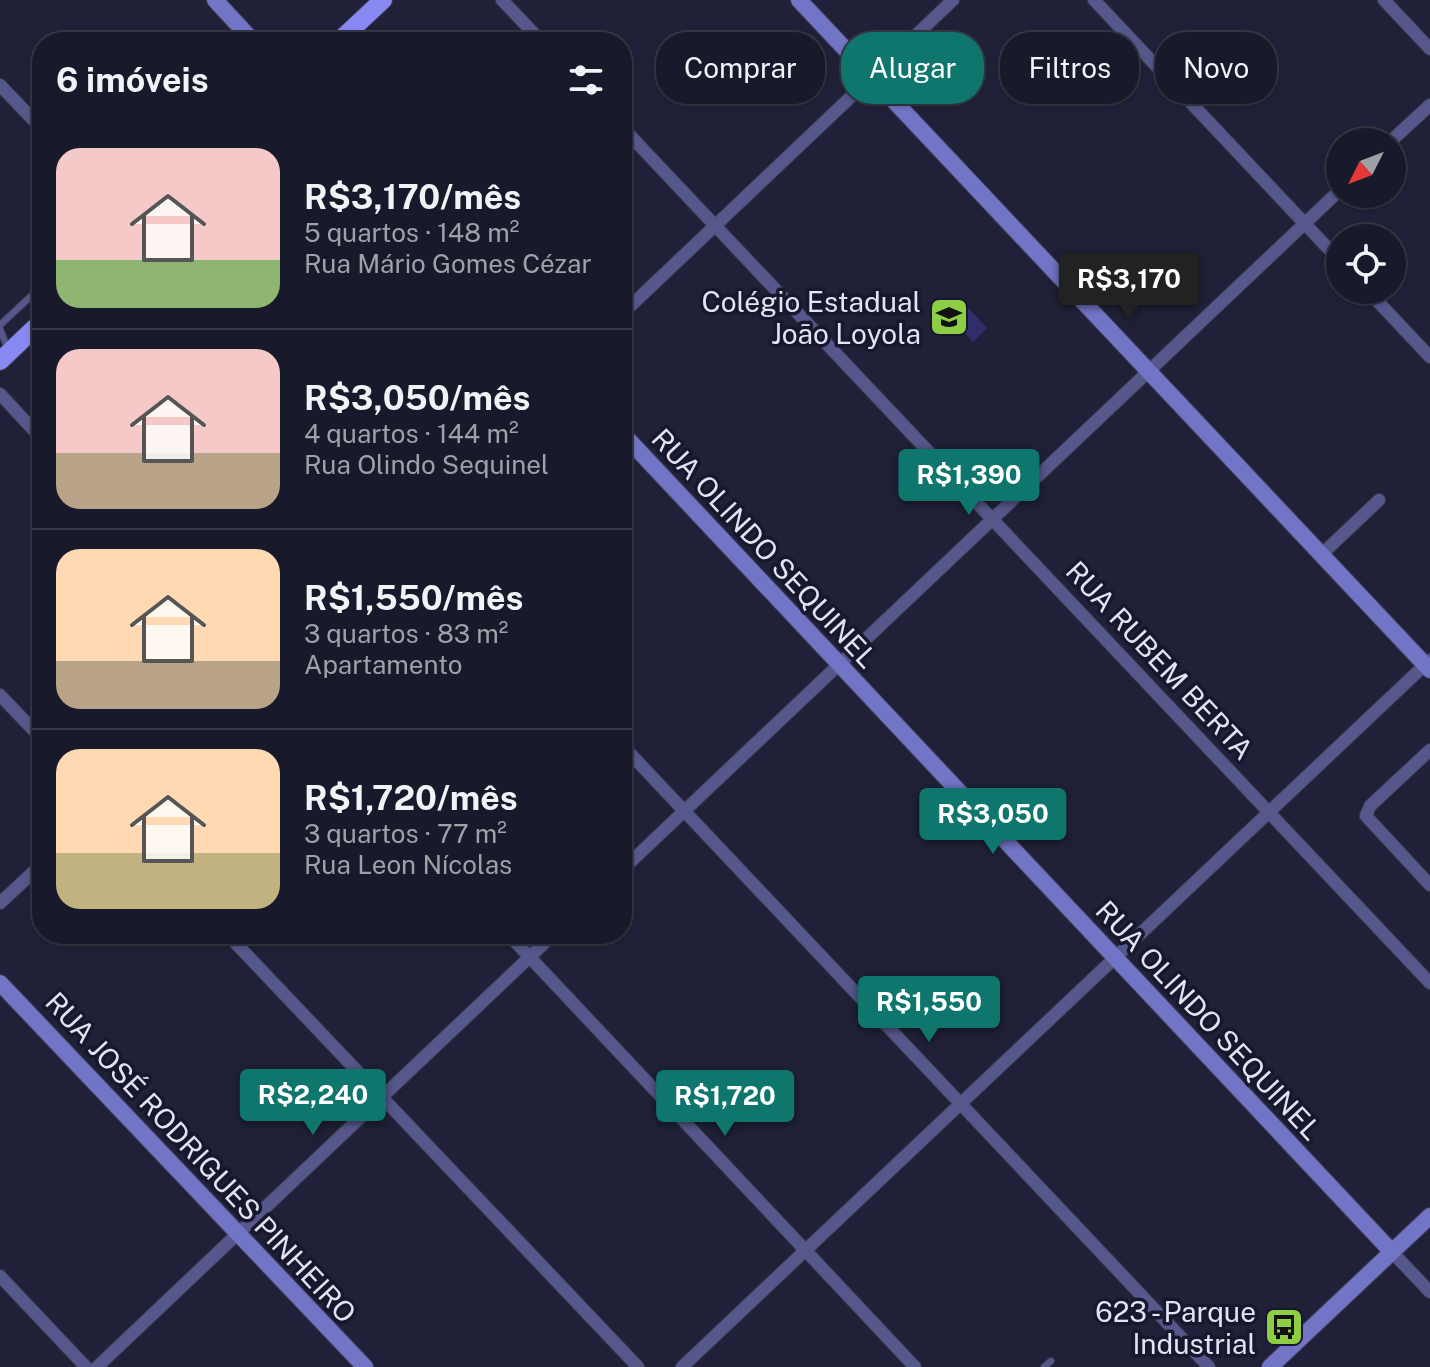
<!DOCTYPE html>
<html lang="pt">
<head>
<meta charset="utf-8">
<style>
  :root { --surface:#18192a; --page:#252636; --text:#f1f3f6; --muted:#9fa0a8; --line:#363847; --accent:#0f766e }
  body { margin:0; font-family:"Public Sans",sans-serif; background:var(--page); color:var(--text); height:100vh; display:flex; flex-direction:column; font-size:30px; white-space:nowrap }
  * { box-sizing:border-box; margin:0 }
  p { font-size:26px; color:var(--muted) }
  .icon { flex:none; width:44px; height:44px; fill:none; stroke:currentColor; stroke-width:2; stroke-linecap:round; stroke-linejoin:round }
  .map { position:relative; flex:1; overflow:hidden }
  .sheet { position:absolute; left:32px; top:32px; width:600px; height:912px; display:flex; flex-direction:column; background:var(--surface); border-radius:32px; box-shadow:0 2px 6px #0004,0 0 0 2px var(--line) }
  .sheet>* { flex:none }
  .top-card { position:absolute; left:656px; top:32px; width:654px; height:72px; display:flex; gap:16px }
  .needle { width:52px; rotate:228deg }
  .controls { position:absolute; left:1326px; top:128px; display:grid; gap:16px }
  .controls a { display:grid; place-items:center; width:80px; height:80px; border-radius:50%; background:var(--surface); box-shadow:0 2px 6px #0004,0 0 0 2px var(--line); font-size:40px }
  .price { position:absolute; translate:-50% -68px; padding:0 18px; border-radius:8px; background:var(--accent); color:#fff; font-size:26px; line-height:52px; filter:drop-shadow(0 2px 4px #0008) }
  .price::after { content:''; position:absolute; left:50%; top:48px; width:24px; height:18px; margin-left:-12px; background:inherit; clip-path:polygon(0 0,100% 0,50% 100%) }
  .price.active { background:#222; color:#fff }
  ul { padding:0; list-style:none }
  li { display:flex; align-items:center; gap:24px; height:200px; padding:0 24px }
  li+li { border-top:2px solid var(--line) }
  li span { display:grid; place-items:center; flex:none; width:224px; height:160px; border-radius:24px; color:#555 }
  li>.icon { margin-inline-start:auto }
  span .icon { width:96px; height:96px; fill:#fffc; stroke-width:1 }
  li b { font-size:34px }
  h2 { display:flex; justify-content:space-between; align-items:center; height:96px; padding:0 24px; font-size:34px }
  .tag { padding:0 28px; border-radius:32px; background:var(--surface); box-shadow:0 2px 6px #0004,0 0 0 2px var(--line); font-size:28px; line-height:72px }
  .tag.active { background:var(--accent); color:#fff }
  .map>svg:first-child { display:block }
  .green { fill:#302d6c }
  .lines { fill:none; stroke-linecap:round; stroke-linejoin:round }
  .lane-casing { stroke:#3b3c52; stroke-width:8 }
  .street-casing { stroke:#3b3c52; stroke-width:14 }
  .secondary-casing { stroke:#3b3c52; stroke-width:18 }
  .primary-casing { stroke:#3b3c52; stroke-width:20 }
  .lane { stroke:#56588b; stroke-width:6 }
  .street { stroke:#56588b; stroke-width:12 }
  .secondary { stroke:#7274c5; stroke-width:16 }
  .primary { stroke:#8889f3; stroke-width:18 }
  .labels { text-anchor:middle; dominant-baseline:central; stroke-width:7; stroke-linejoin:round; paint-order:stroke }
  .poi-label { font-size:28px; fill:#e2e4f3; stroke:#17182e; text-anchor:end }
  .street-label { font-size:28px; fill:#e2e4f3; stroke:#17182e }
</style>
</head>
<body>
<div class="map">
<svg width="1430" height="1367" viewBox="0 0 1430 1367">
  <rect width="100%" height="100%" fill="#202138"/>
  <!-- green -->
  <path class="green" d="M962,301L987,328L973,342L948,315Z"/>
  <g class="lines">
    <!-- lane casing -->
    <g class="lane-casing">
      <path id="lane" d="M0,325L42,286
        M0,329L8,349
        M1044,1367L1051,1361"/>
    </g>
    <!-- street casing -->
    <g class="street-casing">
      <path id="street" d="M502,0L542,42
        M1094,0L1340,261
        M1384,0L1430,49
        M0,85L42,129
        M622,127L1430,983
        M1390,142L1430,105
        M1367,290L1430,357
        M622,314L953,0
        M0,394L42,439
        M1321,555L1379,500
        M0,695L42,739
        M622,745L1209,1367
        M1430,750L1370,806L1366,816L1430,885
        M622,870L1340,190
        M0,903L42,864
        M227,934L638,1367
        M508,934L915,1367
        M1392,1252L1430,1292
        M0,1276L86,1367
        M97,1367L554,934
        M682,1367L1430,660"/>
    </g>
    <!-- secondary casing -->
    <g class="secondary-casing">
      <path id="secondary" d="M215,0L254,42
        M799,0L1430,670
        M622,433L1392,1252
        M0,983L365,1367
        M1270,1367L1430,1216"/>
    </g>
    <!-- primary casing -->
    <g class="primary-casing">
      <path id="primary" d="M338,42L383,0
        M0,361L42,321"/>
    </g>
    <!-- lane -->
    <use href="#lane" class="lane"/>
    <!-- street -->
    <use href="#street" class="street"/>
    <!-- secondary -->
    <use href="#secondary" class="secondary"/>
    <!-- primary -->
    <use href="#primary" class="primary"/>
  </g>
  <!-- icons -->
  <defs>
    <g id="school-square" transform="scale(2)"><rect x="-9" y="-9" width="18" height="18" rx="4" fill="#8dce44" stroke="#17182e"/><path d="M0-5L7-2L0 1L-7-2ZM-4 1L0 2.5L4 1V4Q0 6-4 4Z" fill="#111"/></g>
    <g id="bus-square" transform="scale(2)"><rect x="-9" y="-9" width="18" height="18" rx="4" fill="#8dce44" stroke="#17182e"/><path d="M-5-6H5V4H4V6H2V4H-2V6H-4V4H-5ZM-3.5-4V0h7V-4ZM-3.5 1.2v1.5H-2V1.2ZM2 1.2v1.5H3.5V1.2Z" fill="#111"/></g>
  </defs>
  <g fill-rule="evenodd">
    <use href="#school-square" x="949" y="317"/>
    <use href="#bus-square" x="1284" y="1327"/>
  </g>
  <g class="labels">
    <!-- poi labels -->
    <g class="poi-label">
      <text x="921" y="301">Colégio Estadual<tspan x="921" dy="32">João Loyola</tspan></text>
      <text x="1256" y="1311">623 - Parque<tspan x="1256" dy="32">Industrial</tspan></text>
    </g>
    <!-- street labels -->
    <g class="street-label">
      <text transform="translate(765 548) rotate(47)">RUA OLINDO SEQUINEL</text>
      <text transform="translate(1160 660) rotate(47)">RUA RUBEM BERTA</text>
      <text transform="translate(1209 1020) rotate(47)">RUA OLINDO SEQUINEL</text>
      <text transform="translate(201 1157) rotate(47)">RUA JOSÉ RODRIGUES PINHEIRO</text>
    </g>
  </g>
</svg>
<div class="controls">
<a><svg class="needle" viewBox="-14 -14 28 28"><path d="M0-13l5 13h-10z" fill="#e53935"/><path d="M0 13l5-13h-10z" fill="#9fa0a8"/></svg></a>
<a><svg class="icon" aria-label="locate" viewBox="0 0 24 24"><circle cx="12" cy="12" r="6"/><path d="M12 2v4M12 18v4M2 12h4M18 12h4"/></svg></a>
</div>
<b class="price active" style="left:1129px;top:321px">R$3,170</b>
<b class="price" style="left:969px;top:517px">R$1,390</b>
<b class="price" style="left:993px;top:856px">R$3,050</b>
<b class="price" style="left:929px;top:1044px">R$1,550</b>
<b class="price" style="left:313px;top:1137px">R$2,240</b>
<b class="price" style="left:725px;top:1138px">R$1,720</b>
<div class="top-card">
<a class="tag">Comprar</a>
<a class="tag active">Alugar</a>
<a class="tag">Filtros</a>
<a class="tag">Novo</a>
</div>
<section class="sheet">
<h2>6 imóveis<svg class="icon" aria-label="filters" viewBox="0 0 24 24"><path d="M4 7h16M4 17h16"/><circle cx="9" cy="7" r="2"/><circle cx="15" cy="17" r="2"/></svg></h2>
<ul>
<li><span style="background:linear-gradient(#f6c9c9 70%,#8fb573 0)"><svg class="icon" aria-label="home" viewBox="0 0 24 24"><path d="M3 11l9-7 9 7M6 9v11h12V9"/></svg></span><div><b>R$3,170/mês</b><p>5 quartos · 148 m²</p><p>Rua Mário Gomes Cézar</p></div></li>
<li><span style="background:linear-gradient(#f6c9c9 65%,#b9a48a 0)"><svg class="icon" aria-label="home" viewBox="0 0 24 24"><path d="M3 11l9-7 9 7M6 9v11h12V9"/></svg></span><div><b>R$3,050/mês</b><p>4 quartos · 144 m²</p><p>Rua Olindo Sequinel</p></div></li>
<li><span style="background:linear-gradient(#ffd9b3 70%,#b9a48a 0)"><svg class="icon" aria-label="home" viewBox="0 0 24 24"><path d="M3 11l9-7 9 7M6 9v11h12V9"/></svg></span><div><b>R$1,550/mês</b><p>3 quartos · 83 m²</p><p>Apartamento</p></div></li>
<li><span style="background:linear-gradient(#ffd9b3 65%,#c2b280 0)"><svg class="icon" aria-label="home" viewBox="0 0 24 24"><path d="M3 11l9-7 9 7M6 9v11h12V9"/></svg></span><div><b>R$1,720/mês</b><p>3 quartos · 77 m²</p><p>Rua Leon Nícolas</p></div></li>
</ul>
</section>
</div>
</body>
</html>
